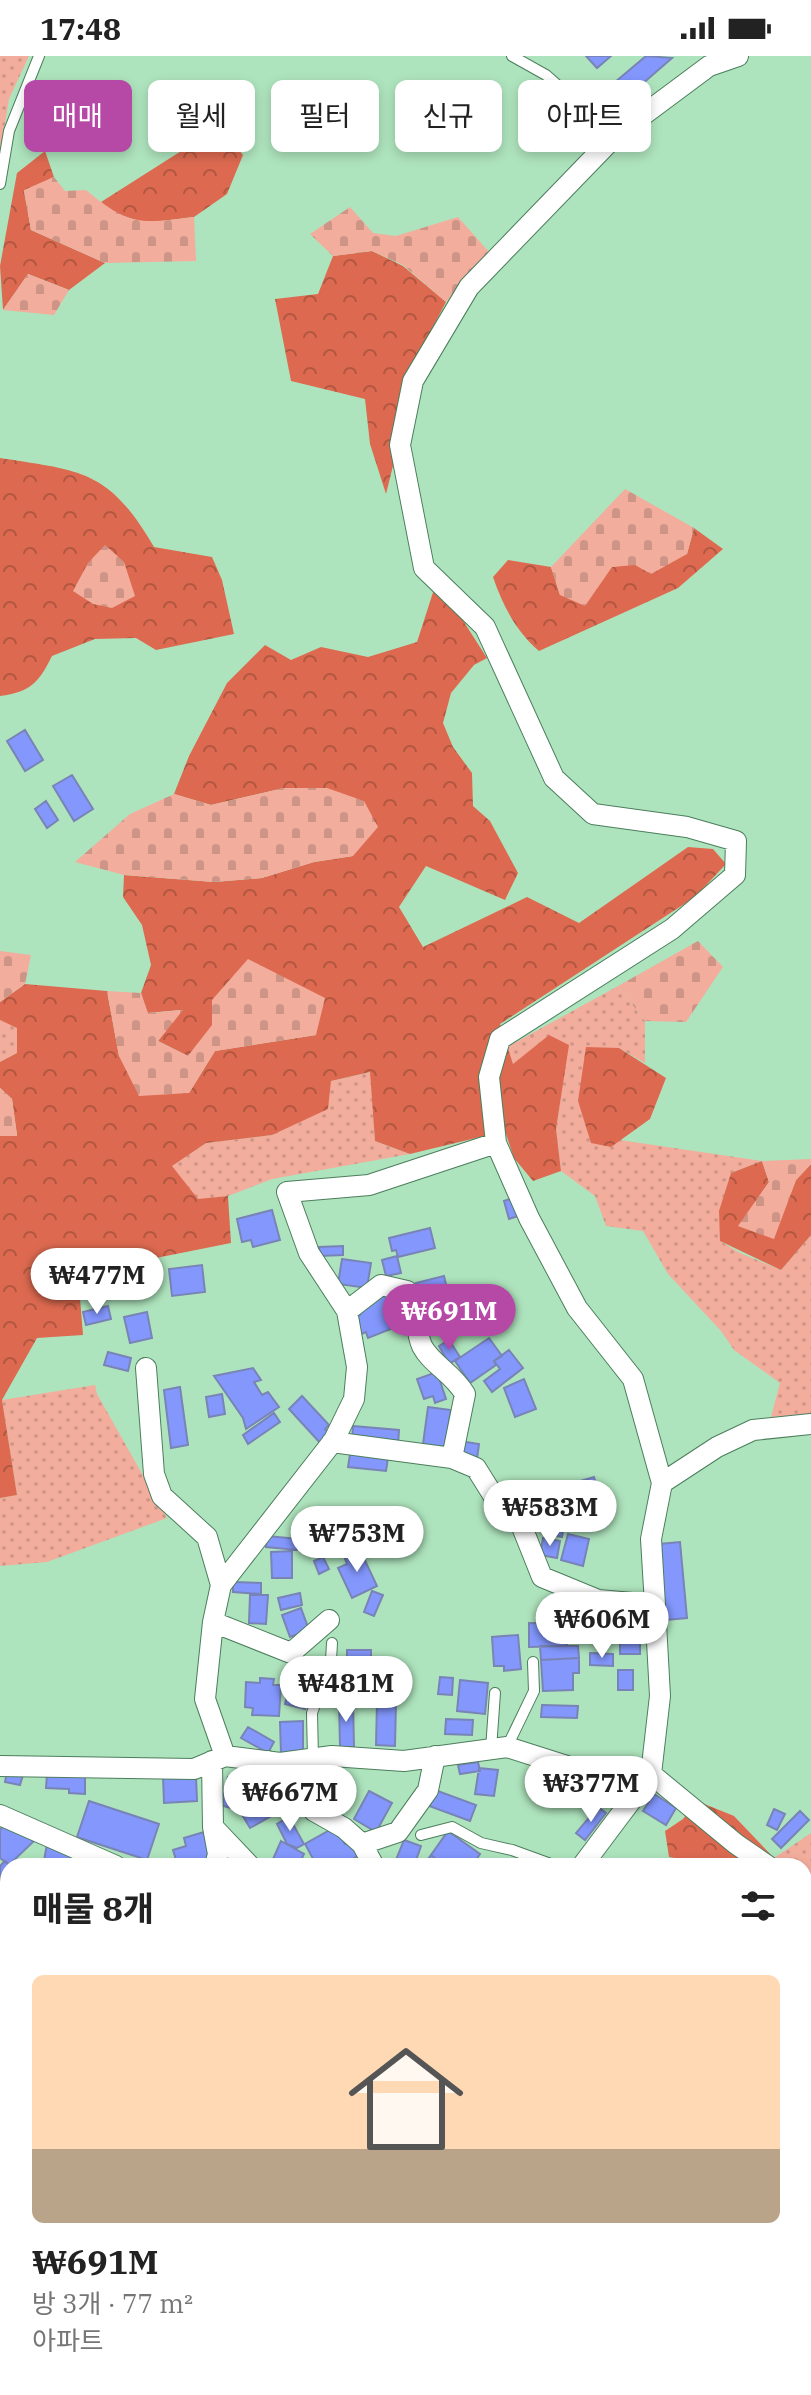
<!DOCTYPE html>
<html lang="ko">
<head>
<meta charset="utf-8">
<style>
  :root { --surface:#fff; --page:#f2f2f2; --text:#222; --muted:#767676; --accent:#b648a6 }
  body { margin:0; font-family:"IBM Plex Serif","Noto Sans KR",serif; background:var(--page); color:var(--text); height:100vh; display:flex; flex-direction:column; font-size:30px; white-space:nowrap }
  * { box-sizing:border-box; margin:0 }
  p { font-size:26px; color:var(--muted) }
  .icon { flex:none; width:44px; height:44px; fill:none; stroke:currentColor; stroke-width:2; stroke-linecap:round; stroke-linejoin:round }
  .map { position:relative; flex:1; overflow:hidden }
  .panel { position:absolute; left:0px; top:1802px; width:812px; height:538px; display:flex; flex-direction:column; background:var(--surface); border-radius:24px 24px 0 0; box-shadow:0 4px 12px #0003 }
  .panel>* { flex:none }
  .hud { position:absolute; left:24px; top:24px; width:764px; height:72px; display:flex; gap:16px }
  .price { position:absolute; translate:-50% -68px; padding:0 18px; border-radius:28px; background:#fff; color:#222; font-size:26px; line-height:52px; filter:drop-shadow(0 2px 4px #0008) }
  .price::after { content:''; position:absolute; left:50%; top:48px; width:24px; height:18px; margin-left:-12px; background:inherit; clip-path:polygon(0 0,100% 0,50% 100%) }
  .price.selected { background:var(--accent); color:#fff }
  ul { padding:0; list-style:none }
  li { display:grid; align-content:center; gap:16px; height:424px; padding:0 32px }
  li span { display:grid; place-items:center; height:248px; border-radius:12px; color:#555 }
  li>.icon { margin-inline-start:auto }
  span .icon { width:144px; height:144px; fill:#fffc; stroke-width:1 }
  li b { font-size:34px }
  h2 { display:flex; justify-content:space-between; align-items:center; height:96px; padding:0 32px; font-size:34px }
  .pill { padding:0 28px; border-radius:12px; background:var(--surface); box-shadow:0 4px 12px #0003; font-size:28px; line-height:72px }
  .pill.selected { background:var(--accent); color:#fff }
  .status { display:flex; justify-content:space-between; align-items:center; height:56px; padding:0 40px; background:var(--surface); direction:ltr }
  .status svg { height:22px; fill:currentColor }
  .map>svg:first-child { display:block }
  .built { fill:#9edbb0 }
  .grass { fill:url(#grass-dots) }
  .forest { fill:url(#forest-crowns) }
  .cemetery { fill:url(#cemetery-stones) }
  .building { fill:#8397fd; stroke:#7984b6; stroke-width:2 }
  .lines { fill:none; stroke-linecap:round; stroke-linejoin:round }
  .lane-casing { stroke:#4b7e5c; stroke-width:12 }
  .street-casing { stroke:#4b7e5c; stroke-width:22 }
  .lane { stroke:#fff; stroke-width:10 }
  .street { stroke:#fff; stroke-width:20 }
</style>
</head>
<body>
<div class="status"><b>17:48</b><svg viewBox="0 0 49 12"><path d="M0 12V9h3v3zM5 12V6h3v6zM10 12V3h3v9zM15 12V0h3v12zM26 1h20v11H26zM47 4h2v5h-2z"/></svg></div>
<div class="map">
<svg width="811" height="2339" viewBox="0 0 811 2339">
  <defs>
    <pattern id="grass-dots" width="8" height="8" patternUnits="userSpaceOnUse" patternTransform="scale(2)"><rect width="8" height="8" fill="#f2ad9d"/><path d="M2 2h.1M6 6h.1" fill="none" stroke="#ce9486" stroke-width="1.8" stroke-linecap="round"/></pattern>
    <pattern id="forest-crowns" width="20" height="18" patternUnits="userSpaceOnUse" patternTransform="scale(2)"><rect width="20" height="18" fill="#dd6a50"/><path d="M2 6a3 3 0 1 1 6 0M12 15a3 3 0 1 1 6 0" fill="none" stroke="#b15741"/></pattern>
    <pattern id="cemetery-stones" width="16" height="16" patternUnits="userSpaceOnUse" patternTransform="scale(2)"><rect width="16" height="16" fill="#f2ad9d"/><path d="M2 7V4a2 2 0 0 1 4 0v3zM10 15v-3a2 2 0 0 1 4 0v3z" fill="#ce9486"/></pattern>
  </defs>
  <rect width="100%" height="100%" fill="#aee4bd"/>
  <!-- built -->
  <path class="built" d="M804,1861L811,1862V2131H804Z"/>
  <!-- grass -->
  <path class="grass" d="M0,0H29L9,43L0,98Z
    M618,930L645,965V1007L619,992L611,1091L620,1084L762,1105L731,1117L720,1185L740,1197L781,1214L811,1179V1358L771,1361L780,1327L734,1294L721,1275L668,1218L643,1175L606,1170L595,1140L561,1115L556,1073L568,989L513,1009L507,991Z
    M0,964L17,971V997L0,1006Z
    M371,1016L375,1085L410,1098L272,1123L228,1140L198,1144L171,1110L206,1087L272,1079L331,1025Z
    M95,1329L97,1338L167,1462L47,1506L0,1510V1442L17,1439L2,1344Z
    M811,1777V1827L804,1822V1810H786L774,1802Z"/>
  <!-- forest -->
  <path class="forest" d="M219,71L243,99L227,138L194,161L145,167L114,157L101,146Z
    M45,95L54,121L24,135L31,174L105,207L69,234L28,218L3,254L0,210L17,117Z
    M372,195L403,210L446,246L406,322L395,402L386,438L370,388L365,343L291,325L275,243L318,238L333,200Z
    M0,402C83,415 109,414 154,491L212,501L222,524L234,578L156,594L136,582L95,583L52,600C39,626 31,636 0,640Z
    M694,472L723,493L678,532L539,595C516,575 503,550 493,521L508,504L551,511L560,539L612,511L687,498Z
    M437,524L487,602L474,609L451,637L443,667L453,691L472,717L473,750L490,765L518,817L505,844L426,810L399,851L423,891L527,841L579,867L688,791L713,793L726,808L695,841L500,968L513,1008L549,979L569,989L556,1073L561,1115L533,1125L514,1102L505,1075L410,1098L375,1085L370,1016L331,1025L328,1053L272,1079L206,1087L172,1110L198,1143L228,1140L231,1187L106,1212L79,1230L83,1279L37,1282L2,1344L17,1439L0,1442V1080L17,1079L12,1043L0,1032V1006L17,997V972L0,964V946L25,928L107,935L119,1000L189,1037L215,995L316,979L213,969L188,1000L158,985L181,954L147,957L141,937L151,909L142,869L123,841L124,819L214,826L262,822L314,806L353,800L284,732L211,749L174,738L189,700L227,627L265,589L291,604L321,591L368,601L417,586Z
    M586,991L619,992L666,1022L650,1063L611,1091L591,1087L578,1045Z
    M762,1105L769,1126L739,1170L773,1182L796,1124L811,1108V1179L781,1214L720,1185L719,1155L731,1117Z
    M697,1745L734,1760L774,1802L786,1810H721L669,1801L665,1775L683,1763Z
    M804,2131H811V2239L804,2236Z"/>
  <!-- cemetery -->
  <path class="cemetery" d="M54,121L65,135L86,134C129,170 140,168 194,161L196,205L105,207L31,174L24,134Z
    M350,151L373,177L396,180L458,161L489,196L446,246L403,209L372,195L333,200L310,178Z
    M28,218L69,234L54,259L3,254Z
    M625,433L694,472L687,498L651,518L635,509L612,511L585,550L560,539L551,511Z
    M105,489L124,506L135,540L112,552L93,548L73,535L88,507Z
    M284,732H327L364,745L378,771L353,800L314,806L262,822L214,826L124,819L75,806L130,758L174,738L211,749Z
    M698,885L723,911L686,966L645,965L618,930Z
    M0,895L31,899L25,928L0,946Z
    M248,903L325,942L316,979L215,995L189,1037L139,1040L119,1000L107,935L141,937L148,957L183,954L158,985L188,1000L212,969V944Z
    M0,1032L12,1043L17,1080H0Z
    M811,1103V1108L796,1124L774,1183L738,1170L769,1126L762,1105Z"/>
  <!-- building -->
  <path class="building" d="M586,0H611L597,12Z
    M646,0L672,2L626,42L630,47L619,56L602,37Z
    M25,674L43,704L25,715L7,685Z
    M72,719L93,753L74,765L53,730Z
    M46,745L58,764L47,772L35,753Z
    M513,1142L518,1160L509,1163L504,1145Z
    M272,1154L280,1184L253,1191L251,1184L242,1186L237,1163Z
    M430,1172L435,1192L398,1201L396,1194L392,1195L389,1182Z
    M343,1190V1199L320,1200L319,1191Z
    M397,1200L401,1217L386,1220L382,1204Z
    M342,1203L371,1207L367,1232L338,1228Z
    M202,1209L205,1236L172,1240L169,1213Z
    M444,1220L452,1254L424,1261L416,1227Z
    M381,1236L396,1238L406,1267L368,1282L366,1276L359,1279L354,1263L360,1259L357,1252Z
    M108,1250L111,1263L86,1269L83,1256Z
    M147,1256L152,1282L130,1287L124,1261Z
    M442,1260L446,1272L433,1276L429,1264Z
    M489,1282L502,1300L494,1305L496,1309L470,1327L455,1305Z
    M449,1284L460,1301L449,1308L439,1290Z
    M509,1294L523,1312L492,1336L484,1325L500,1313L494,1305Z
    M108,1296L131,1302L128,1315L104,1309Z
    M253,1312L261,1324L254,1326L262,1339L268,1336L279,1351L246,1373L243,1362L214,1320Z
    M437,1316L446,1343L435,1347L433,1340L424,1343L417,1323Z
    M524,1323L536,1353L515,1361L504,1332Z
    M180,1331L188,1389L171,1392L164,1334Z
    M222,1338L225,1358L209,1361L206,1341Z
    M302,1340L329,1369L325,1373L331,1380L322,1389L289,1353Z
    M428,1351L451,1354L445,1391L423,1388Z
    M274,1357L280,1366L248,1388L243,1379Z
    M353,1370L399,1374L398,1389L352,1385Z
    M460,1385L479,1388L477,1403L458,1400Z
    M350,1398L388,1402L386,1415L348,1411Z
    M594,1421L603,1452L585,1458L588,1467L569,1472L557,1432Z
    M544,1466L564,1469L562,1481L542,1477Z
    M568,1478L589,1483L583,1510L561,1504Z
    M267,1480L298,1483L297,1494L266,1491Z
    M543,1482L560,1485L557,1502L540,1499Z
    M680,1486L687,1562L666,1564L659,1488Z
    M359,1492L377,1530L352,1542L338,1512L347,1508L344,1500Z
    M292,1495V1522H272L271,1496Z
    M323,1501L329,1513L319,1518L314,1505Z
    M233,1526L261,1527V1538L233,1536Z
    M372,1535L383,1539L374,1560L364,1556Z
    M300,1537L302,1549L281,1554L278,1542Z
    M250,1539H268L266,1568L249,1567Z
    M301,1552L309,1574L290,1581L282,1559Z
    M612,1554H635L636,1565L649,1564L650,1582H640V1598H620V1585H612Z
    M529,1567L567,1568V1590L529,1591Z
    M518,1579L521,1613L504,1615V1610H494L492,1581Z
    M540,1590H578L579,1602L541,1604Z
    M347,1594H371V1624H347Z
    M590,1597L613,1598V1610L590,1609Z
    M579,1602V1617H573V1634L543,1635L541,1604Z
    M618,1614H633V1634H618Z
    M440,1621L453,1622L452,1639L438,1638Z
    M260,1622L274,1623L273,1629H281L279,1660L252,1659L253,1652L245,1651L246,1626L260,1627Z
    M460,1624L488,1627L485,1658L457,1655Z
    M291,1627L311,1633L305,1653L285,1648Z
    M339,1645H353L354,1691H340Z
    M377,1645H396L395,1690L376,1689Z
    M542,1649L578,1650L577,1662L541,1661Z
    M446,1663L473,1664L472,1679L445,1678Z
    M303,1665V1698H281L280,1666Z
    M248,1671L274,1686L268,1697L241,1682Z
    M478,1706L480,1715L460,1718L458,1709Z
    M548,1709L559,1717L547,1734L554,1739L549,1747L530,1735Z
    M479,1712L498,1714L494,1740L475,1738Z
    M304,1714L334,1738L322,1753L313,1746L318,1740L297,1722Z
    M7,1715L23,1719L20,1729L5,1726Z
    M47,1718L85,1719V1738L69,1737V1733L46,1732Z
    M196,1720L197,1745L164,1747L163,1721Z
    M228,1721L240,1725L231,1752L220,1749Z
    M435,1734L476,1749L470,1765L429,1750Z
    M369,1735L392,1747L376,1776L354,1763Z
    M271,1736L282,1754L250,1772L240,1755Z
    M654,1738L676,1752L666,1769L643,1755Z
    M89,1745L159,1768L147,1804L77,1781Z
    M598,1751L606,1757L585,1784L576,1777Z
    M774,1753L785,1758L777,1774L767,1769Z
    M800,1755L809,1764L781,1792L772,1783Z
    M289,1761L304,1788L297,1792L287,1788L277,1768Z
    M5,1767L34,1785L9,1809L0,1802V1774Z
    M335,1771L345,1788L351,1784L359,1799L340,1810L333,1803L317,1810L305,1788Z
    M448,1775L480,1798L472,1810H445L431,1799Z
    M204,1776L212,1805L197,1810H188L187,1804L177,1807L173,1794L186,1790L184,1782Z
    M404,1784L421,1790L414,1810L396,1804Z
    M281,1785L304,1798L298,1810H270Z
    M47,1788L83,1803L82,1810H43Z
    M431,1799L445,1810H423Z
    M5,1805L10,1810H8V1853L0,1845V1810Z
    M8,1877V1904L0,1900V1893Z
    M811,1953V2080L806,2103L804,1984Z
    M0,1994L8,1999V2024L0,2019Z
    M0,2199L8,2200V2215L0,2214Z
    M0,2317L8,2318V2332H16V2339H0Z
    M45,2332H87V2334L46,2339Z
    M285,2332H322V2339H284Z
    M241,2335V2339H211V2336Z"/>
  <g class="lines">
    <!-- lane casing -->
    <g class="lane-casing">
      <path id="lane" d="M512,0L546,19L615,80
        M0,128L9,75L39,0
        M507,1691L534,1635L533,1606
        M491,1693L495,1637
        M313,1702L312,1657L331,1604L332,1587
        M421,1779L452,1771L481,1787L512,1794L556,1810
        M206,2339L207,2332"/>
    </g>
    <!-- street casing -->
    <g class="street-casing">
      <path id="street" d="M496,1087L489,1021L500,983L672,873L735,819L736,785L687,771L593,758L554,722L485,571L424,512L400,389L413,325L469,231L615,80L709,10L738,0
        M347,1255L309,1197L287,1136L369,1129L496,1087L529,1162L577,1252L633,1323L662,1427L651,1483L655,1549
        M146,1312L154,1418L162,1440L207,1481L221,1529L213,1566L205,1643L225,1700
        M332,1386L452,1402L476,1412L501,1452L520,1466L542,1521L598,1544L655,1549L660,1640L651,1718L582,1810
        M662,1427L717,1391L753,1374L811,1368
        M221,1529L334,1384L354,1343L357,1311L347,1255L381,1229L407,1235C419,1251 414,1272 422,1290C431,1308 453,1317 465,1338L452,1402
        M213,1566L291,1597L329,1564
        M212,1705L213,1771L250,1810
        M268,1705L314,1755L344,1772L362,1788L374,1810
        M0,1710L194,1713L225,1700L280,1707L332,1700L404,1705L507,1691L573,1712L651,1718L736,1788L768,1810
        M0,1759L116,1810
        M213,1771L218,1798L215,1810
        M362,1788L398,1776L428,1734L435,1700
        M804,1836L811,1841
        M0,2134H8
        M0,2293L8,2295
        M100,2332L101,2339
        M464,2339V2332"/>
    </g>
    <!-- lane -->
    <use href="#lane" class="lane"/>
    <!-- street -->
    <use href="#street" class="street"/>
  </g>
</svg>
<b class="price" style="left:97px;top:1260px">₩477M</b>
<b class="price selected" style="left:449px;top:1296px">₩691M</b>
<b class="price" style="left:550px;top:1492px">₩583M</b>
<b class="price" style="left:357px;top:1518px">₩753M</b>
<b class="price" style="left:602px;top:1604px">₩606M</b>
<b class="price" style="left:346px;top:1668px">₩481M</b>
<b class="price" style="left:591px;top:1768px">₩377M</b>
<b class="price" style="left:290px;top:1777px">₩667M</b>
<div class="hud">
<a class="pill selected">매매</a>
<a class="pill">월세</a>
<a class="pill">필터</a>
<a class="pill">신규</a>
<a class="pill">아파트</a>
</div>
<section class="panel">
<h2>매물 8개<svg class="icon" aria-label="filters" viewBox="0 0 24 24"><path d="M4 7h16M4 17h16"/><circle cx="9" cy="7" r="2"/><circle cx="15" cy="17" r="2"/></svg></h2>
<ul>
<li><span style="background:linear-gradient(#ffd9b3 70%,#b9a48a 0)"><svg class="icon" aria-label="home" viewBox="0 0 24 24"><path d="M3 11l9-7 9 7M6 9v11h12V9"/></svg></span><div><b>₩691M</b><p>방 3개 · 77 m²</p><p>아파트</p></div></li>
</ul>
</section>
</div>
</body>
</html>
